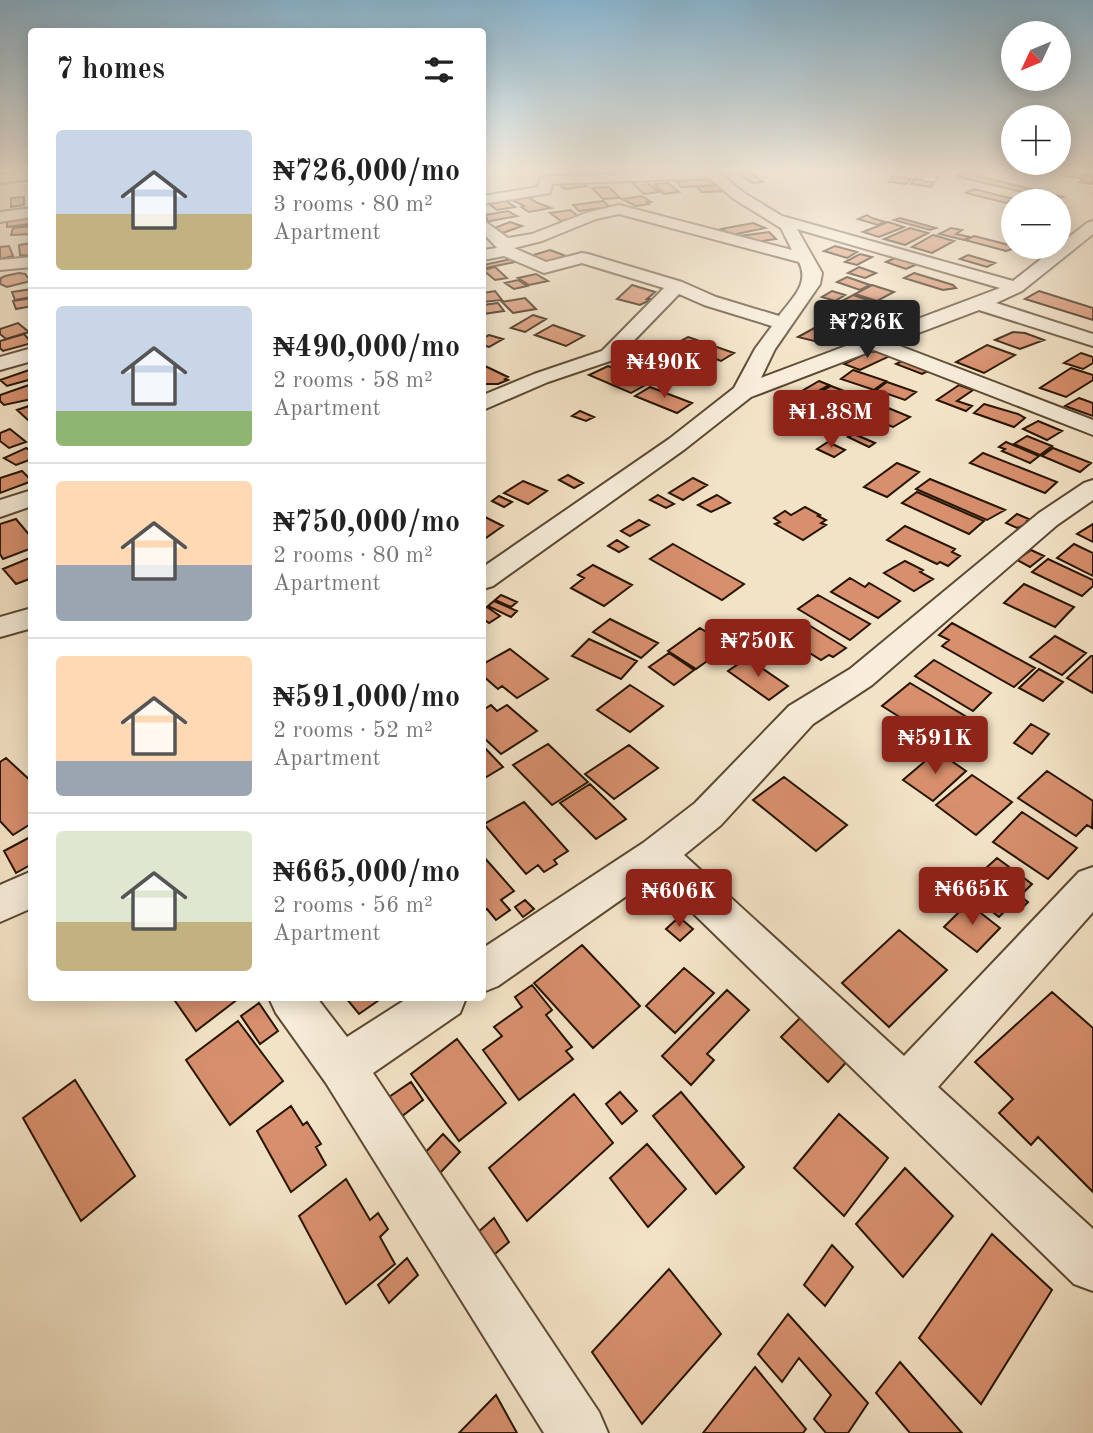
<!DOCTYPE html>
<html lang="en">
<head>
<meta charset="utf-8">
<style>
  :root { --surface:#fff; --page:#f2f2f2; --text:#222; --muted:#767676; --line:#e0e0e0; --accent:#8f2418 }
  body { margin:0; font-family:"Old Standard TT",serif; background:var(--page); color:var(--text); height:100vh; display:flex; flex-direction:column; font-size:26px; white-space:nowrap }
  * { box-sizing:border-box; margin:0 }
  p { font-size:23px; color:var(--muted) }
  .icon { flex:none; width:38px; height:38px; fill:none; stroke:currentColor; stroke-width:2; stroke-linecap:round; stroke-linejoin:round }
  .map { position:relative; flex:1; overflow:hidden }
  .sheet { position:absolute; left:28px; top:28px; width:458px; height:973px; display:flex; flex-direction:column; background:var(--surface); border-radius:7px; box-shadow:0 4px 18px #0003 }
  .sheet>* { flex:none }
  .needle { width:46px; rotate:226deg }
  .controls { position:absolute; left:1001px; top:21px; display:grid; gap:14px }
  .controls a { display:grid; place-items:center; width:70px; height:70px; border-radius:50%; background:var(--surface); box-shadow:0 4px 18px #0003; font-size:35px }
  .price { position:absolute; translate:-50% -60px; padding:0 16px; border-radius:7px; background:var(--accent); color:#fff; font-size:23px; line-height:46px; filter:drop-shadow(0 2px 4px #0008) }
  .price::after { content:''; position:absolute; left:50%; top:42px; width:21px; height:16px; margin-left:-10px; background:inherit; clip-path:polygon(0 0,100% 0,50% 100%) }
  .price.selected { background:#222; color:#fff }
  ul { padding:0; list-style:none }
  li { display:flex; align-items:center; gap:21px; height:175px; padding:0 28px }
  li+li { border-top:2px solid var(--line) }
  li span { display:grid; place-items:center; flex:none; width:196px; height:140px; border-radius:7px; color:#555 }
  li>.icon { margin-inline-start:auto }
  span .icon { width:84px; height:84px; fill:#fffc; stroke-width:1 }
  li b { font-size:30px }
  h2 { display:flex; justify-content:space-between; align-items:center; height:84px; padding:0 28px; font-size:30px }
  .map>svg:first-child { display:block }
  .building { fill:#d78f6d; stroke:#281501; stroke-width:2 }
  .lines { fill:none; stroke-linecap:round; stroke-linejoin:round }
  .minor-casing { stroke:#5b4832; stroke-width:4 }
  .minor { fill:#f7edda; fill-rule:evenodd }
</style>
</head>
<body>
<div class="map">
<svg width="1093" height="1433" viewBox="0 0 1093 1433">
  <rect width="100%" height="100%" fill="#f3e3c6"/>
  <filter id="stains"><feTurbulence type="fractalNoise" baseFrequency=".00286" numOctaves="4"/><feColorMatrix values="0 0 0 0 .2 0 0 0 0 .09 0 0 0 0 .02 0 0 0 .5 -.17"/></filter>
  <radialGradient id="worn" r=".72"><stop offset=".6" stop-color="#630" stop-opacity="0"/><stop offset="1" stop-color="#630" stop-opacity=".3"/></radialGradient>
  <!-- building -->
  <path class="building" d="M736,171H748L763,182L752,183Z
    M970,171H992L978,176L1063,197L1056,200L959,177L962,176L958,175Z
    M1065,171L1093,176V184L1080,182L1084,179L1060,175Z
    M893,176L911,178L906,184L889,182Z
    M713,179L718,185L681,187L676,181Z
    M914,179L934,181L931,187L911,184Z
    M644,180L659,192L644,194L630,181Z
    M580,182L587,186L565,189L558,184Z
    M668,183L679,192L664,194L654,184Z
    M721,185L727,191L702,192L697,187Z
    M609,187L620,198L603,199L592,188Z
    M974,189L1014,199L1006,203L966,193Z
    M524,195L538,203L551,208L529,212L521,207L524,206L509,198Z
    M642,196L651,202H647L649,204L636,206L622,199Z
    M24,197V205L11,207V198Z
    M506,201L515,207L497,210L489,204Z
    M603,201L610,207L579,211L573,205Z
    M570,210L581,218L561,221L550,213Z
    M508,211L517,216L486,222L483,220L487,219L485,215Z
    M867,215L872,218L885,222L878,225L858,219Z
    M23,217L30,218V224L7,227V221Z
    M900,218L936,228L930,230L894,220Z
    M510,222L522,226L503,233L492,229Z
    M888,222L904,227L879,237L863,232Z
    M753,223L765,228L732,235L721,229Z
    M32,226V234L11,235L13,228Z
    M910,228L928,233L905,245L884,239Z
    M951,228L962,230L956,234L970,237L964,240L939,234Z
    M769,232L776,239L755,242L739,236Z
    M933,235L954,241L932,253L912,247Z
    M974,236L1013,246L1015,248L1006,251L965,240Z
    M32,243V256L20,255L19,245Z
    M9,246L13,256L0,259V247Z
    M835,246L857,252L847,258L824,251Z
    M550,250L566,256L542,264L527,257Z
    M860,254L872,257L857,265L845,262Z
    M902,255L922,262L906,269L886,262Z
    M968,255L995,263L987,267L960,259Z
    M511,259L515,262L486,268L483,265Z
    M495,267L507,278L495,280L483,270Z
    M859,267L876,273L865,278L848,273Z
    M19,273L25,274L31,281L7,287L0,284L1,278L5,276Z
    M914,273L953,285L956,288L943,290L904,278Z
    M536,274L548,281L529,285L518,278Z
    M847,277L870,285L860,290L837,282Z
    M518,280L527,286L514,289L505,283Z
    M632,285L655,292L647,299H652L640,305L617,299Z
    M872,285L894,292L877,301L855,294Z
    M32,289V297L15,300L12,292Z
    M495,291L502,300L483,302V293Z
    M832,291L845,295L835,301L822,297Z
    M1039,291L1093,308V320L1025,299Z
    M853,295L886,306L873,313L840,302Z
    M32,298V306L16,309L13,301Z
    M525,298L536,309L513,313L502,302Z
    M830,302L852,308L840,316L818,309Z
    M498,303L504,311L483,314V305Z
    M533,315L546,319L525,332L511,328Z
    M888,318L899,323L871,332L863,328Z
    M827,321L846,330L822,343L798,337Z
    M18,323L29,332L6,339L0,334V329Z
    M553,325L584,336L566,346L535,335Z
    M1013,332L1025,333L1044,340L1020,349L995,340Z
    M24,334L32,343L3,351L0,348V341Z
    M489,335L503,339L489,347L483,345V338Z
    M688,337L734,353L721,361L675,344Z
    M987,345L1015,355L984,373L956,362Z
    M671,348L697,358L684,365L658,355Z
    M873,350L890,356L860,370L844,364Z
    M1081,353L1093,357V363L1083,369L1064,363Z
    M904,360L930,370L922,374L896,364Z
    M485,366L508,377L505,379L508,380L498,384H483Z
    M608,366L649,383L631,393L589,375Z
    M1071,368L1093,375V380L1066,397L1040,388Z
    M29,370L32,379L7,386L0,380Z
    M853,370L886,381L874,390L841,379Z
    M819,381L829,385L811,395L802,391Z
    M887,382L916,392L905,400L876,390Z
    M32,384V399L4,405L0,401V395Z
    M959,385L973,390L957,401L972,406L966,411L937,400Z
    M831,386L852,394L836,404L815,395Z
    M650,387L692,403L677,413L635,396Z
    M854,394L871,401L855,411L838,404Z
    M1079,398L1093,403V416L1065,406Z
    M805,400L852,421L836,430L789,408Z
    M876,403L910,417L893,427L860,414Z
    M984,404L1018,414L1025,418L1014,427L974,413Z
    M32,405V419L28,420L17,410Z
    M580,411L594,417L586,421L572,416Z
    M782,417L808,429L801,433L775,421Z
    M1038,421L1062,431L1047,440L1023,429Z
    M10,429L26,442L9,448L0,441V433Z
    M854,434L875,443L869,447L848,437Z
    M1027,436L1052,446L1040,455L1014,444Z
    M828,442L845,450L834,457L817,449Z
    M1006,442L1039,456L1030,463L1002,451L1005,449L999,447Z
    M26,448L32,451V459L16,465L4,458Z
    M1053,448L1091,463L1080,472L1042,456Z
    M983,453L1057,482L1045,493L970,463Z
    M897,463L919,472L887,497L864,487Z
    M22,471L32,481L0,493V478Z
    M568,475L583,483L574,488L559,480Z
    M693,478L707,485L683,500L669,493Z
    M930,479L1005,510L987,520L916,489Z
    M523,481L547,491L528,504L504,493Z
    M917,492L984,521L969,534L902,503Z
    M658,495L674,504L666,508L650,500Z
    M717,495L730,503L711,512L698,505Z
    M499,496L512,502L504,507L492,501Z
    M805,507L820,515L818,516L826,520L821,523L826,525L803,540L775,524L780,522L774,518L785,511L791,515Z
    M1017,514L1029,519L1027,521L1031,523L1017,528L1006,523Z
    M483,516L503,526L483,540Z
    M16,519L32,538V548L3,559L0,554V524Z
    M639,520L649,525L630,536L621,531Z
    M1093,524V542L1077,534Z
    M905,526L955,549L952,552L960,556L948,566L940,562L937,564L887,540Z
    M617,540L628,547L619,552L608,546Z
    M673,544L744,584L722,600L650,559Z
    M1074,544L1093,553V576L1057,558Z
    M1031,550L1044,556L1030,567L1017,560Z
    M32,557V578L16,584L3,569Z
    M1048,559L1093,580V586L1082,596L1032,572Z
    M905,561L923,570L920,572L933,579L914,591L884,573Z
    M593,565L632,585L604,606L571,588L584,578L578,575Z
    M850,578L865,587L869,583L900,601L878,618L831,592Z
    M1024,584L1074,607L1055,627L1004,603Z
    M501,595L517,602L511,607L495,600Z
    M818,595L870,624L850,640L798,609Z
    M494,601L517,611L511,617L488,606Z
    M487,607L500,616L489,623L483,619V610Z
    M610,619L658,643L641,658L593,632Z
    M952,623L1035,668L1014,687L942,646L949,640L939,635Z
    M807,624L846,648L833,657L829,655L821,660L787,639Z
    M700,628L728,646L696,669L668,651Z
    M1055,636L1086,653L1062,675L1030,657Z
    M589,639L637,661L621,679L572,656Z
    M510,649L548,679L517,698L502,686L498,689L483,676V664Z
    M669,653L694,670L674,685L649,667Z
    M1091,656H1093V693L1067,678Z
    M747,658L788,686L769,700L728,671Z
    M934,660L991,693L973,711L915,676Z
    M1039,669L1063,682L1043,701L1019,688Z
    M910,683L965,716L938,741L882,706Z
    M630,685L663,706L630,732L597,710Z
    M491,705L497,711L507,705L537,731L501,754L483,737V710Z
    M1031,724L1049,734L1032,754L1014,743Z
    M548,744L588,782L552,805L513,765Z
    M629,745L658,768L614,799L585,774Z
    M483,746L503,767L483,779Z
    M937,751L966,771L933,801L903,780Z
    M6,758L32,782V823L13,835L0,821V762Z
    M1047,771L1093,801L1092,828L1087,825L1076,836L1018,798Z
    M972,775L1012,802L976,835L936,805Z
    M784,777L847,825L816,851L753,800Z
    M590,784L626,819L596,839L560,803Z
    M524,802L568,851L554,860L557,864L544,872L538,865L526,874L484,824Z
    M1022,812L1077,848L1048,879L993,842Z
    M32,836V864L16,873L4,851Z
    M483,856L514,891L501,900L510,910L496,920L487,909L483,912Z
    M997,858L1032,884L1020,896L1028,902L1019,911L1011,905L999,917L963,889Z
    M525,900L534,909L523,917L515,907Z
    M968,903L1000,928L977,952L944,927Z
    M679,917L693,929L680,941L666,929Z
    M899,930L947,970L889,1027L842,983Z
    M582,945L640,1006L593,1048L534,983Z
    M684,968L714,993L675,1033L646,1006Z
    M532,985L552,1010L546,1015L572,1047L566,1051L573,1059L519,1100L483,1050L502,1036L494,1027L522,1007L515,997Z
    M727,990L749,1010L707,1054L714,1060L691,1085L662,1056Z
    M1052,992L1093,1028V1192L1038,1137L1031,1145L999,1113L1013,1099L975,1062Z
    M173,998H237L238,999L196,1031Z
    M346,998H382L359,1014Z
    M259,1003L278,1031L260,1044L241,1016Z
    M804,1014L851,1057L828,1082L781,1037Z
    M238,1021L283,1081L230,1125L186,1060Z
    M457,1039L506,1103L459,1141L411,1074Z
    M75,1080L135,1176L81,1221L23,1118Z
    M411,1082L423,1100L401,1117L389,1097Z
    M620,1092L637,1111L622,1124L606,1104Z
    M681,1092L744,1167L716,1194L653,1116Z
    M574,1094L613,1143L527,1221L489,1168Z
    M291,1106L303,1125L307,1122L321,1144L316,1147L326,1165L291,1192L257,1131Z
    M839,1114L888,1158L844,1216L794,1168Z
    M443,1134L460,1152L438,1175L421,1157Z
    M647,1144L686,1189L648,1227L610,1178Z
    M905,1168L953,1216L903,1277L856,1224Z
    M346,1179L370,1220L378,1213L388,1229L380,1237L395,1264L346,1304L299,1216Z
    M494,1218L509,1242L482,1265L467,1242Z
    M992,1234L1052,1290L981,1404L919,1338Z
    M832,1245L853,1267L825,1306L804,1285Z
    M407,1258L418,1275L389,1303L378,1285Z
    M669,1269L721,1334L642,1424L592,1352Z
    M788,1314L868,1403L848,1433H826L814,1419L831,1395L799,1358L782,1382L758,1354Z
    M900,1362L962,1433H910L876,1393Z
    M755,1367L806,1429L803,1433H703Z
    M496,1395L517,1433H459Z"/>
  <g class="lines">
    <!-- minor casing -->
    <g class="minor-casing">
      <path id="minor" d="M32,171V179L0,183V175Z
        M717,171L744,193L782,216L1013,281L1087,223L1093,221V234L1022,291L996,303L1093,334V346L979,310L892,343L1093,420V435L874,350L751,397L685,449L493,586L483,589V567L669,439L734,388L755,349L772,326L704,305L679,294L616,359L548,382L483,410V395L534,374L602,351L664,288L582,263L544,273L504,256L483,260V250L497,248L483,233V220L508,238L532,234L586,213L619,205L792,250L781,228L734,199L709,178L552,184L550,193L483,204V196L538,187L540,179L550,176ZM619,214L799,262C810,284 792,298 779,316L716,297L682,282L588,254L582,253L546,262L514,248L542,241L596,219ZM797,229L1000,288L761,378L775,349L820,284L822,273Z
        M926,171H938L935,181H925L923,178Z
        M32,208V217L0,222V212Z
        M32,257V267L0,270V260Z
        M32,348V361L0,370V357Z
        M1093,480V500L1057,525L872,685L813,724L721,825L684,855L904,1056L1079,872L1093,867V912L938,1087L1093,1229V1291L1074,1284L655,876L498,986L483,992V948L643,843L695,803L789,706L850,669L1039,513L1084,483Z
        M32,490V506L0,517V500Z
        M32,608V628L0,637V617Z
        M32,871V908L0,922V885Z
        M269,998H317L347,1037L408,998H466L460,1013L373,1073L599,1412L608,1433H544L326,1083L276,1013Z"/>
    </g>
    <!-- minor -->
    <use href="#minor" class="minor"/>
  </g>
  <!-- sky -->
  <linearGradient id="sky" x2="0" y2="1"><stop stop-color="#89b8d4"/><stop offset="0.46" stop-color="#faf2e5"/><stop offset="1" stop-color="#faf2e5" stop-opacity="0"/></linearGradient>
  <rect width="1093" height="371" fill="url(#sky)"/>
  <rect width="100%" height="100%" filter="url(#stains)"/>
  <rect width="100%" height="100%" fill="url(#worn)"/>
</svg>
<div class="controls">
<a><svg class="needle" viewBox="-14 -14 28 28"><path d="M0-13l5 13h-10z" fill="#e53935"/><path d="M0 13l5-13h-10z" fill="#767676"/></svg></a>
<a>+</a>
<a>−</a>
</div>
<b class="price selected" style="left:867px;top:360px">₦726K</b>
<b class="price" style="left:664px;top:400px">₦490K</b>
<b class="price" style="left:831px;top:450px">₦1.38M</b>
<b class="price" style="left:758px;top:679px">₦750K</b>
<b class="price" style="left:935px;top:776px">₦591K</b>
<b class="price" style="left:972px;top:927px">₦665K</b>
<b class="price" style="left:679px;top:929px">₦606K</b>
<section class="sheet">
<h2>7 homes<svg class="icon" aria-label="filters" viewBox="0 0 24 24"><path d="M4 7h16M4 17h16"/><circle cx="9" cy="7" r="2"/><circle cx="15" cy="17" r="2"/></svg></h2>
<ul>
<li><span style="background:linear-gradient(#c9d6e8 60%,#c2b280 0)"><svg class="icon" aria-label="home" viewBox="0 0 24 24"><path d="M3 11l9-7 9 7M6 9v11h12V9"/></svg></span><div><b>₦726,000/mo</b><p>3 rooms · 80 m²</p><p>Apartment</p></div></li>
<li><span style="background:linear-gradient(#c9d6e8 75%,#8fb573 0)"><svg class="icon" aria-label="home" viewBox="0 0 24 24"><path d="M3 11l9-7 9 7M6 9v11h12V9"/></svg></span><div><b>₦490,000/mo</b><p>2 rooms · 58 m²</p><p>Apartment</p></div></li>
<li><span style="background:linear-gradient(#ffd9b3 60%,#9aa5b1 0)"><svg class="icon" aria-label="home" viewBox="0 0 24 24"><path d="M3 11l9-7 9 7M6 9v11h12V9"/></svg></span><div><b>₦750,000/mo</b><p>2 rooms · 80 m²</p><p>Apartment</p></div></li>
<li><span style="background:linear-gradient(#ffd9b3 75%,#9aa5b1 0)"><svg class="icon" aria-label="home" viewBox="0 0 24 24"><path d="M3 11l9-7 9 7M6 9v11h12V9"/></svg></span><div><b>₦591,000/mo</b><p>2 rooms · 52 m²</p><p>Apartment</p></div></li>
<li><span style="background:linear-gradient(#dfe7d0 65%,#c2b280 0)"><svg class="icon" aria-label="home" viewBox="0 0 24 24"><path d="M3 11l9-7 9 7M6 9v11h12V9"/></svg></span><div><b>₦665,000/mo</b><p>2 rooms · 56 m²</p><p>Apartment</p></div></li>
</ul>
</section>
</div>
</body>
</html>
